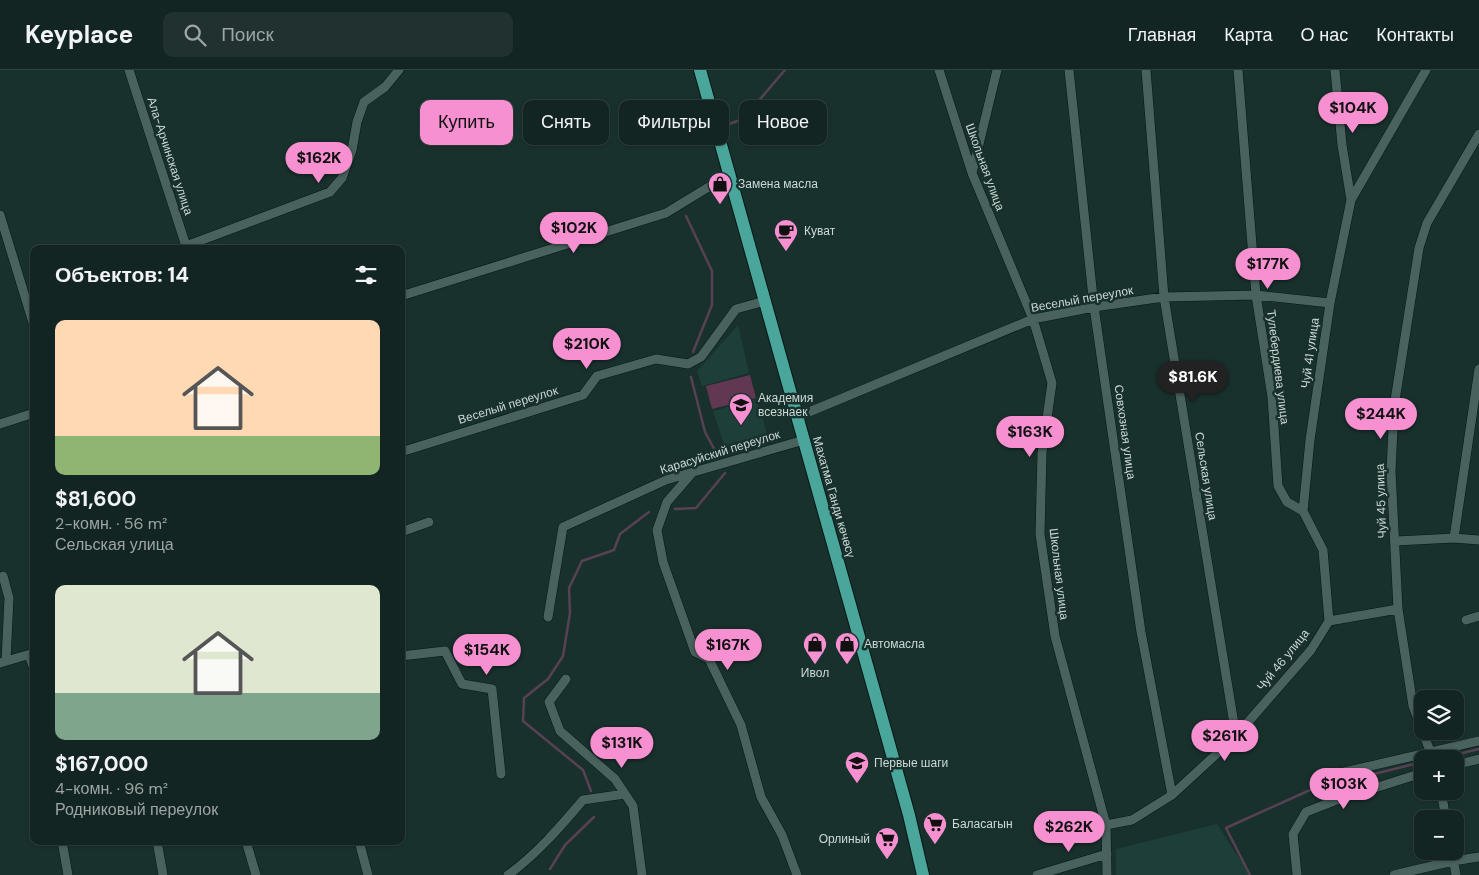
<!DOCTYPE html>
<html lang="ru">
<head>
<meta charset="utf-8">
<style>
  :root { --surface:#132522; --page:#20312f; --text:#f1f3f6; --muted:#9da5a5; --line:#324240; --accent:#f690d0 }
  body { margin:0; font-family:"DM Sans",sans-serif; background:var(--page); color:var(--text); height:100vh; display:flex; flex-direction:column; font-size:19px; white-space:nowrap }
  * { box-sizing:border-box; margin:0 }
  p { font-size:16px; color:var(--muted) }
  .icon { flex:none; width:28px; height:28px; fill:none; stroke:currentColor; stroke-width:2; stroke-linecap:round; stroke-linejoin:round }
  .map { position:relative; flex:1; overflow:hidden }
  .details { position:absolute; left:30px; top:175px; width:375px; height:600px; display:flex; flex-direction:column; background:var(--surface); border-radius:10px; box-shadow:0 1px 4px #0004,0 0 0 1px var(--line) }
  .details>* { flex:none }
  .banner { position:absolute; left:420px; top:30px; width:475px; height:45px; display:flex; gap:10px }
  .fabs { position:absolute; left:1414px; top:620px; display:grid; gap:10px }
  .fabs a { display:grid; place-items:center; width:50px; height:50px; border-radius:10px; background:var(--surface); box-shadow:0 1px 4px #0004,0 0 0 1px var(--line); font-size:25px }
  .price { position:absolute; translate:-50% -42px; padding:0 11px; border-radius:18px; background:var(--accent); color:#111; font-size:16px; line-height:32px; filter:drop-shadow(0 1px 2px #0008) }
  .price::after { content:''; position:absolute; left:50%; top:30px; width:15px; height:11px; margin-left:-8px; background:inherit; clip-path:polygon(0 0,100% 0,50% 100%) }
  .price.current { background:#222; color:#fff }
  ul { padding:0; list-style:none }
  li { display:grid; align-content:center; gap:10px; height:265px; padding:0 25px }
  li span { display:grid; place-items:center; height:155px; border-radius:10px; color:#555 }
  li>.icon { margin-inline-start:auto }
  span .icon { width:90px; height:90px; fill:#fffc; stroke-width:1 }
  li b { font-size:21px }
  h2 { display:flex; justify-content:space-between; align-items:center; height:60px; padding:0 25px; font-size:21px }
  .chip { padding:0 18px; border-radius:10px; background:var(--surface); box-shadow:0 1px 4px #0004,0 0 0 1px var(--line); font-size:18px; line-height:45px }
  .chip.current { background:var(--accent); color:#111 }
  header { display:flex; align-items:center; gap:30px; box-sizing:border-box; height:70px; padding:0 25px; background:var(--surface); border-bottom:1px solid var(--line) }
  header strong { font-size:24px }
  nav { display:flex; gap:28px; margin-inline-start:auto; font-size:18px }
  .search { width:350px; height:45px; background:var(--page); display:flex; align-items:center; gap:12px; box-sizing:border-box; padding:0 18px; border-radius:10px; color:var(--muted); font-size:19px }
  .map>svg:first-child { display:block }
  .built { fill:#1e3e3a }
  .green { fill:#613751 }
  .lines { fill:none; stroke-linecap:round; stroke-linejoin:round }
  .stream { stroke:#574152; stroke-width:2.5 }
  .street-casing { stroke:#021815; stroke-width:10 }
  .primary-casing { stroke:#021815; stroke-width:14 }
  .street { stroke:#49625e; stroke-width:9 }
  .primary { stroke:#4aa69b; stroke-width:12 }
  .labels { text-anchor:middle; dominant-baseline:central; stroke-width:5; stroke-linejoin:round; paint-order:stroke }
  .street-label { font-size:12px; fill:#ccdad7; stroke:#19312d }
  .poi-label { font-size:12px; fill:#ccdad7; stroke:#19312d; text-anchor:start }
</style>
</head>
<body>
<header>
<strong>Keyplace</strong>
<div class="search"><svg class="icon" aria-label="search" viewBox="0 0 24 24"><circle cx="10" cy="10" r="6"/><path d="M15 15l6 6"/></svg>Поиск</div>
<nav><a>Главная</a><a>Карта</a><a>О нас</a><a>Контакты</a></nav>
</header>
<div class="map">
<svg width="1479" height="805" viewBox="0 0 1479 805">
  <rect width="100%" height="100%" fill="#19312d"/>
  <!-- built -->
  <path class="built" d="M738,255L749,303L702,316L697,301Z
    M757,329L769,371L727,383L713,341Z
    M1217,754L1250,805H1116V779Z"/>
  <!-- green -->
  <path class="green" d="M750,305L756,328L712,339L706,316Z"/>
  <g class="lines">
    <!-- stream -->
    <path class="stream" d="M729,54L743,49L785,0
      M686,146L712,201V235L693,282
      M691,307L705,362L718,386
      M675,439L696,438L725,403
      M1442,688L1479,679
      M591,721L583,700L523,651L524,628L548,609L563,586L570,543L569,518L582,491L614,480L620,464L649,442
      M550,799L565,775L594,747
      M1250,805L1226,758L1310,720L1422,692"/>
    <!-- street casing -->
    <g class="street-casing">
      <path id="street" d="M129,0L187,179
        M939,0L972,103L1033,249L1052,313L1042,383L1040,464L1055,566L1106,755L1107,805
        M1069,0L1094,237L1141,562L1172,725
        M1146,0L1164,227L1236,666
        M1238,0L1256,225L1272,327L1278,416L1287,432L1303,441L1323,480L1329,551
        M1335,0L1342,75L1351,130
        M972,103L997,0
        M0,145L34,256
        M186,176L330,122L342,108L352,80L357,52L364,32L385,17L399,0
        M401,226L666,143L730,104
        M797,347L1033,249L1094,237L1164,227L1256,225L1330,233
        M0,354L34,343
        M401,382L583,325L597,306L656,289L688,294L701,287L736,239L765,231
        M692,403L667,432L657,460L663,492L695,582L709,589L741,655L761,727L782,765L797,805
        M1303,441L1310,370L1330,233L1351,130L1426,0
        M401,462L429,452
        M1454,468L1479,299
        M1396,471L1454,468L1479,470
        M3,506L9,528L6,591
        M548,547L563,457L666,410L804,370
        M1466,550L1479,546
        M29,585L34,599
        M401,586L445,581L462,614L492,619L501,704
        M0,593L34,583
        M566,609L549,632L560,661L615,709L633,736L642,805
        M1433,689L1413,636L1398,539L1391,401L1394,337L1419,178L1427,153L1479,64
        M1455,695L1479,689
        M1340,703L1479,671
        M1441,721L1446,749
        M1106,755L1132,750L1172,725L1236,666L1311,580L1329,551L1398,539
        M62,771L68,805
        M157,771L163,805
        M246,771L256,805
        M359,771L368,805
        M1452,781L1456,805
        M508,805C537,784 560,757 583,730L625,724
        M1037,805L1107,784
        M1297,805L1293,764L1306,742L1334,731L1422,703
        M1394,805L1453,791L1479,787"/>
    </g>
    <!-- primary casing -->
    <g class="primary-casing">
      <path id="primary" d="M700,0L909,745L923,805"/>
    </g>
    <!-- street -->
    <use href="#street" class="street"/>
    <!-- primary -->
    <use href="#primary" class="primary"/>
  </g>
  <!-- icons -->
  <defs>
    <g id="shop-pin" transform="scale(1.25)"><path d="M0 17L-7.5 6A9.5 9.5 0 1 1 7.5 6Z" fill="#f690d0" stroke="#19312d"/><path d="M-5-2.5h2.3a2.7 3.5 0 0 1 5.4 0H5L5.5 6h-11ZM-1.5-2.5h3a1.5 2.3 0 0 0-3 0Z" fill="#111"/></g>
    <g id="cafe-pin" transform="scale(1.25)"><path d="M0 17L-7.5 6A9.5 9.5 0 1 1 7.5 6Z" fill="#f690d0" stroke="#19312d"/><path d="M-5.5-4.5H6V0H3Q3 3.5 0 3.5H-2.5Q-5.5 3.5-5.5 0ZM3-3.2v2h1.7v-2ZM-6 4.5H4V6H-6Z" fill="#111"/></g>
    <g id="school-pin" transform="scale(1.25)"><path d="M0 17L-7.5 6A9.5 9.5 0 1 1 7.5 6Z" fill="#f690d0" stroke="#19312d"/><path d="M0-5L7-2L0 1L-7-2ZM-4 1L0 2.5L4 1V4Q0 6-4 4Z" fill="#111"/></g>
    <g id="supermarket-pin" transform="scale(1.25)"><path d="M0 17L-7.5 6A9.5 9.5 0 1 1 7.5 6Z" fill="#f690d0" stroke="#19312d"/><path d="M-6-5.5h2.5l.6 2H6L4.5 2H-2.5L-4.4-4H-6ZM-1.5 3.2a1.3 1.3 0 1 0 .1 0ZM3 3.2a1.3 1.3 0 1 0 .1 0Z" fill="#111"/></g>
  </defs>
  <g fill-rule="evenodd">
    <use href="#shop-pin" x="720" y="114"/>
    <use href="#cafe-pin" x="786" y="161"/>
    <use href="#school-pin" x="741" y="335"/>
    <use href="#shop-pin" x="815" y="574"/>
    <use href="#shop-pin" x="847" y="574"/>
    <use href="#school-pin" x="857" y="693"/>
    <use href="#supermarket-pin" x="935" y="754"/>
    <use href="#supermarket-pin" x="887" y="769"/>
  </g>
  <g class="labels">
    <!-- street labels -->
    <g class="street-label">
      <text transform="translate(170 86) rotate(72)">Ала-Арчинская улица</text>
      <text transform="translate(985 97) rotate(70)">Школьная улица</text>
      <text transform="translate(1082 229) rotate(-10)">Веселый переулок</text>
      <text transform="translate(1310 283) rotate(-82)">Чуй 41 улица</text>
      <text transform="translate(1278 297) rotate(83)">Тулебердиева улица</text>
      <text transform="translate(508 335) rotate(-17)">Веселый переулок</text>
      <text transform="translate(1125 362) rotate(82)">Совхозная улица</text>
      <text transform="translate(720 382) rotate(-17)">Карасуйский переулок</text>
      <text transform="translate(1206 406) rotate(81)">Сельская улица</text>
      <text transform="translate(834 427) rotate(74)">Махатма Ганди көчөсү</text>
      <text transform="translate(1381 431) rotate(-92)">Чуй 45 улица</text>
      <text transform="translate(1059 504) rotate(83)">Школьная улица</text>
      <text transform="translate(1283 590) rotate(-51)">Чуй 46 улица</text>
    </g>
    <!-- poi labels -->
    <g class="poi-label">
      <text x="738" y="114">Замена масла</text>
      <text x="804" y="161">Куват</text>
      <text x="758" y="328">Академия<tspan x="758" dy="14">всезнаек</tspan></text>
      <text x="864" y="574">Автомасла</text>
      <text x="815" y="603" text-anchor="middle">Ивол</text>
      <text x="874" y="693">Первые шаги</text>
      <text x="952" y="754">Баласагын</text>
      <text x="870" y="769" text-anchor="end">Орлиный</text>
    </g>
  </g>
</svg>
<div class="fabs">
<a><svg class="icon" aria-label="layers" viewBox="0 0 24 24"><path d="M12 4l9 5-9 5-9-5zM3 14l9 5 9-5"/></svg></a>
<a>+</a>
<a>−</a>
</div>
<b class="price" style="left:1353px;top:64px">$104K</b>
<b class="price" style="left:319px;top:114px">$162K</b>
<b class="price" style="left:574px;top:184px">$102K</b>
<b class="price" style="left:1268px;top:220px">$177K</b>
<b class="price" style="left:587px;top:300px">$210K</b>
<b class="price current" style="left:1193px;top:333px">$81.6K</b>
<b class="price" style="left:1381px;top:370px">$244K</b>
<b class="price" style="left:1030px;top:388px">$163K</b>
<b class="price" style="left:728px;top:601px">$167K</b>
<b class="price" style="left:487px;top:606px">$154K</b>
<b class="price" style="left:1225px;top:692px">$261K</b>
<b class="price" style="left:622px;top:699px">$131K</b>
<b class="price" style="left:1344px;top:740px">$103K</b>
<b class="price" style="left:1069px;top:783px">$262K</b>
<div class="banner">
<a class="chip current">Купить</a>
<a class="chip">Снять</a>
<a class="chip">Фильтры</a>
<a class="chip">Новое</a>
</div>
<section class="details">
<h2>Объектов: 14<svg class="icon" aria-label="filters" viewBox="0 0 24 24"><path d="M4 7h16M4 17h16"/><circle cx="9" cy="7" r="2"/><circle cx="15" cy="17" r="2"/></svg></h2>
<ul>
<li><span style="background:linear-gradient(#ffd9b3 75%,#8fb573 0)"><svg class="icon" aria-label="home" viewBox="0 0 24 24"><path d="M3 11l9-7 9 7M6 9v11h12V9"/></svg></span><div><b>$81,600</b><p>2-комн. · 56 m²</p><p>Сельская улица</p></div></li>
<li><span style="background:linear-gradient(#dfe7d0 70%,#7fa58c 0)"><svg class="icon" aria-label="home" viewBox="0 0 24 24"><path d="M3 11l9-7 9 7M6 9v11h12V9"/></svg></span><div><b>$167,000</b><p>4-комн. · 96 m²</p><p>Родниковый переулок</p></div></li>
</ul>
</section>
</div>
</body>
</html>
